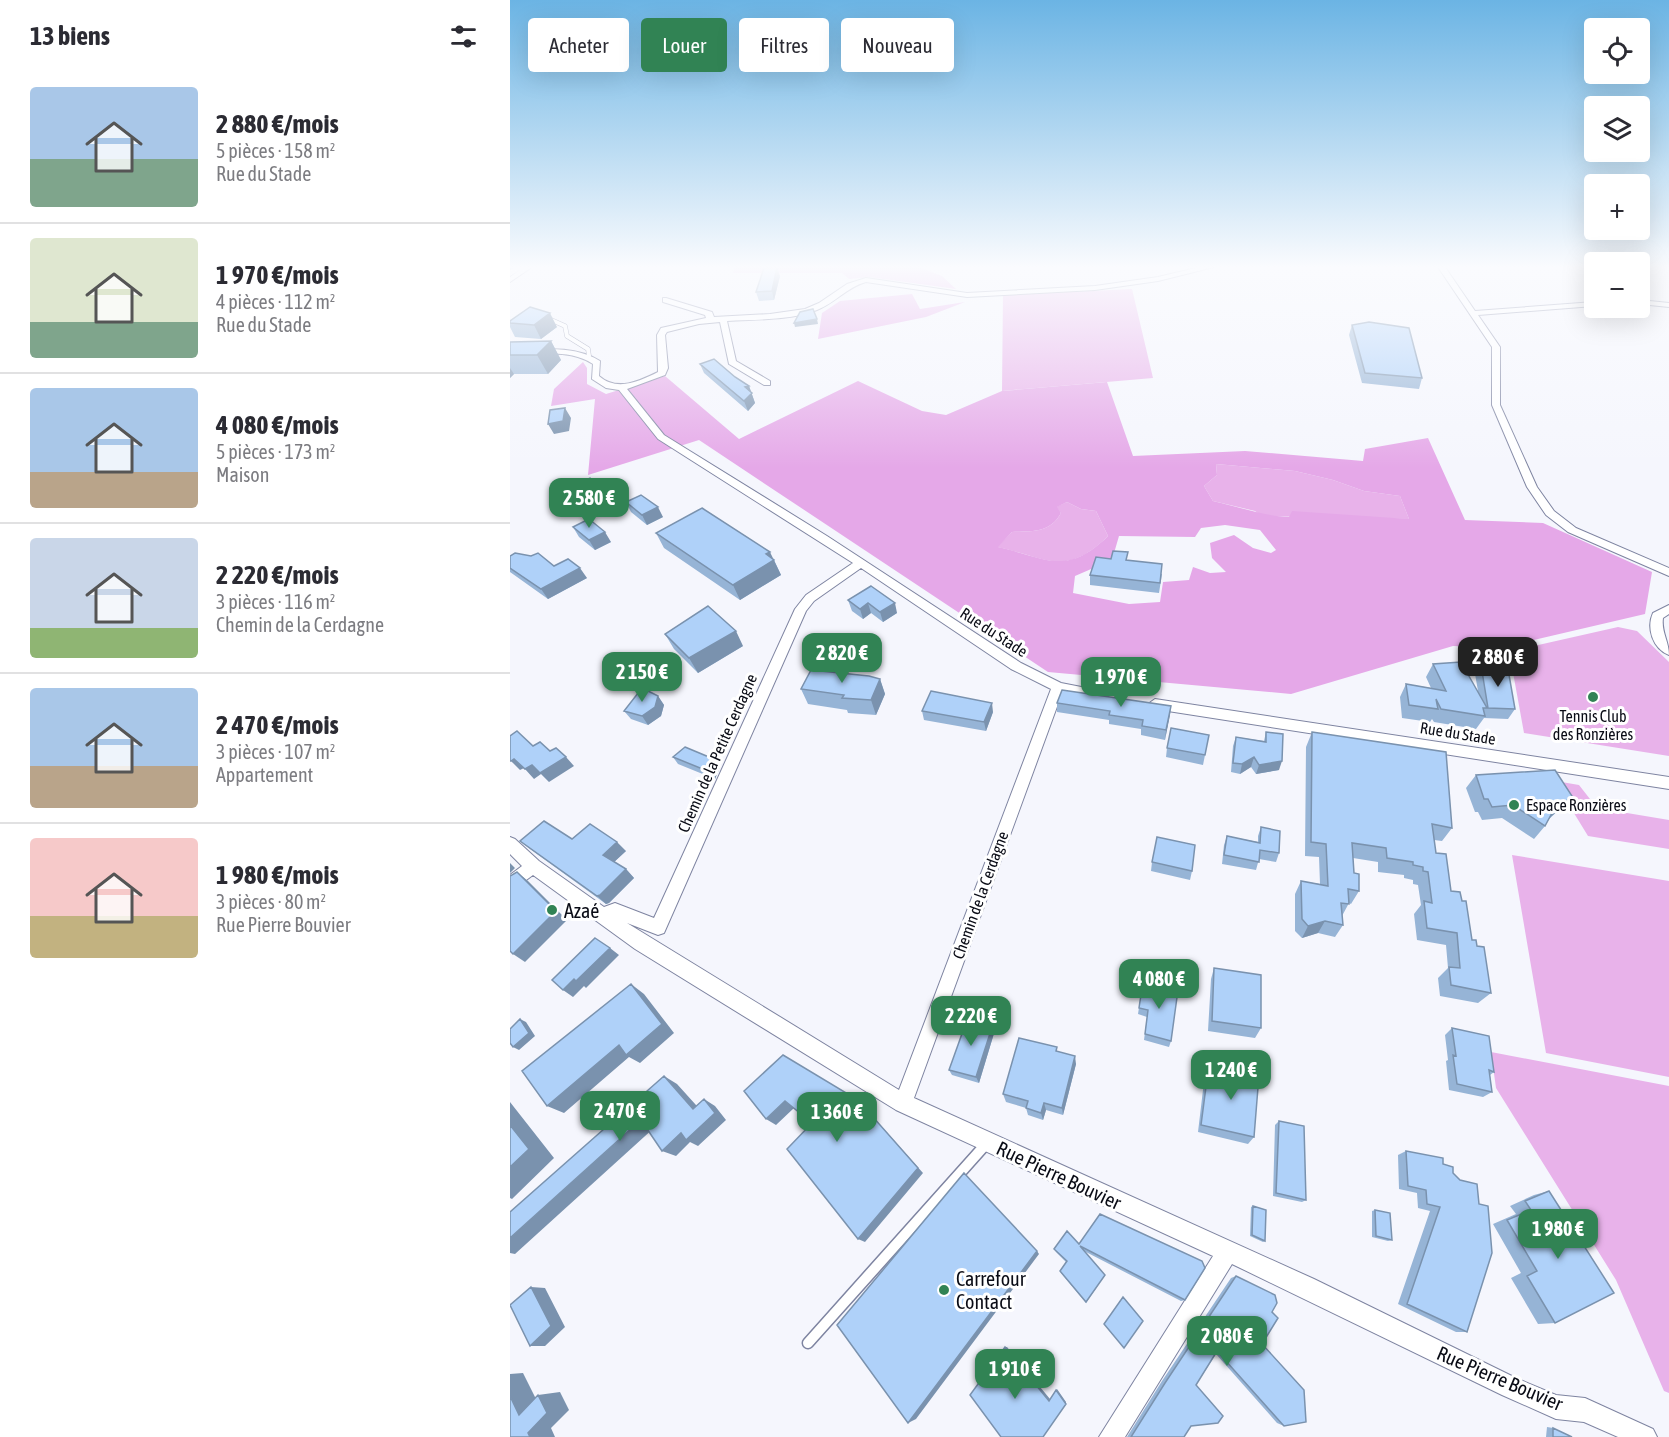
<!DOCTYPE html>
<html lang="fr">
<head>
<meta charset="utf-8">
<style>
  :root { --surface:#fff; --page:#f7f7f7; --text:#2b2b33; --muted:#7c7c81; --line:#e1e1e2; --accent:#318354 }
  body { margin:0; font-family:"Asap Condensed",sans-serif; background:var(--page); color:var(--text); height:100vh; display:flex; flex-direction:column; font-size:22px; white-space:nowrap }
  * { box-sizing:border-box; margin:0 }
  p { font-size:20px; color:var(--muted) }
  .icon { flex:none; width:33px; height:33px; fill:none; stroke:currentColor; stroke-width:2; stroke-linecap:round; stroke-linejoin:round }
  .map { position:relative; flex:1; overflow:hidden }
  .details { display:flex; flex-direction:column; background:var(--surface); width:510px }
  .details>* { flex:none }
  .banner { position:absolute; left:18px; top:18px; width:570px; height:54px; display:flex; gap:12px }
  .controls { position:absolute; left:1074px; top:18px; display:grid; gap:12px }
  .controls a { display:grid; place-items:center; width:66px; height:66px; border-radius:6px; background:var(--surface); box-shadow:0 6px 24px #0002; font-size:30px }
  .price { position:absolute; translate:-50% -51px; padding:0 14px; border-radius:12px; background:var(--accent); color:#fff; font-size:20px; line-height:39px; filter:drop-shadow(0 2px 3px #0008) }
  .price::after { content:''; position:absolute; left:50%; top:36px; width:18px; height:14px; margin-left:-9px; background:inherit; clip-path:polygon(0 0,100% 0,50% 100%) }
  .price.selected { background:#222; color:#fff }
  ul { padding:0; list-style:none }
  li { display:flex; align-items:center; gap:18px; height:150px; padding:0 30px }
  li+li { border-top:2px solid var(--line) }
  li span { display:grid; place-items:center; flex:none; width:168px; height:120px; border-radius:6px; color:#555 }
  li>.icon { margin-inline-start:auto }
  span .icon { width:72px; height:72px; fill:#fffc; stroke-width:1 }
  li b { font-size:26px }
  h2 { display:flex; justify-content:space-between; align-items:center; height:72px; padding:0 30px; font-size:26px }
  .tag { padding:0 21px; border-radius:6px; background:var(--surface); box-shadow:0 6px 24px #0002; font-size:21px; line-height:54px }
  .tag.selected { background:var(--accent); color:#fff }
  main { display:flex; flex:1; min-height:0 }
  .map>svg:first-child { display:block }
  .green { fill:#e8b2ea }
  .forest { fill:#e5a8e8; fill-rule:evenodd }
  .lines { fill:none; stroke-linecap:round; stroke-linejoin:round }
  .service-far1-casing { stroke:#7e84a1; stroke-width:5 }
  .service-casing { stroke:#7e84a1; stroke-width:13 }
  .minor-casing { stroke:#7e84a1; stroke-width:2 }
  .tertiary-casing { stroke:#7e84a1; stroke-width:3 }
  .service-far1 { stroke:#fff; stroke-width:4 }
  .service { stroke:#fff; stroke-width:10 }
  .minor { fill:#fff; fill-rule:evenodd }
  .tertiary { fill:#fff; fill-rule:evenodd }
  .wall { fill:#96b4d6 }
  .shaded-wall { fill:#7a92ae }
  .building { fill:#afd1f9; stroke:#7a92ae; stroke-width:1.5 }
  .poi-dot { fill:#318354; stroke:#fff; stroke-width:2 }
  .labels { text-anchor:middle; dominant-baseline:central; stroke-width:6; stroke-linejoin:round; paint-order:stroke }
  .street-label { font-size:16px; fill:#090b15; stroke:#fff }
  .poi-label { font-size:16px; fill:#090b15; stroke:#fff }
  .near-poi-label { font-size:20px; fill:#090b15; stroke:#fff; text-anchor:start }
  .near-street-label { font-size:20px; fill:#090b15; stroke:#fff }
</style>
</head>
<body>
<main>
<section class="details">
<h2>13 biens<svg class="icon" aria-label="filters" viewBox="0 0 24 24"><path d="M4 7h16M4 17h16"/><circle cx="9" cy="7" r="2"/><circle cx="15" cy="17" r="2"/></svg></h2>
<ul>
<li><span style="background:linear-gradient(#a9c7e8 60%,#7fa58c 0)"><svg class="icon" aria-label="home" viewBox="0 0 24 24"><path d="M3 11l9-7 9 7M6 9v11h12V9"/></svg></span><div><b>2 880 €/mois</b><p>5 pièces · 158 m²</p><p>Rue du Stade</p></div></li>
<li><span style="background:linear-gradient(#dfe7d0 70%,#7fa58c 0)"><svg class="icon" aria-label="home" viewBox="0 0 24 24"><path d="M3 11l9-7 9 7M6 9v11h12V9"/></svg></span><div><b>1 970 €/mois</b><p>4 pièces · 112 m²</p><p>Rue du Stade</p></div></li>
<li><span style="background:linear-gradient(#a9c7e8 70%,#b9a48a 0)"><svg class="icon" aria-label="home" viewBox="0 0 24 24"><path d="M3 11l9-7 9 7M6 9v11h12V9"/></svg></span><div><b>4 080 €/mois</b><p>5 pièces · 173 m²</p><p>Maison</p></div></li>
<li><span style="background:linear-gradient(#c9d6e8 75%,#8fb573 0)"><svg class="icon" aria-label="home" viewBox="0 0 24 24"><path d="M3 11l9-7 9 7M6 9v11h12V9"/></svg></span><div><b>2 220 €/mois</b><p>3 pièces · 116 m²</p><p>Chemin de la Cerdagne</p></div></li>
<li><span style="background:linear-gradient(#a9c7e8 65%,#b9a48a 0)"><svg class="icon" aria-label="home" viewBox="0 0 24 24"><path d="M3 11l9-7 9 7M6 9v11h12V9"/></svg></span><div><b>2 470 €/mois</b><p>3 pièces · 107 m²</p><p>Appartement</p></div></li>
<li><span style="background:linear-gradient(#f6c9c9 65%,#c2b280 0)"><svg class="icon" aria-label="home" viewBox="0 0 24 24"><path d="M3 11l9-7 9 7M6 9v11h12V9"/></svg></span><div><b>1 980 €/mois</b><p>3 pièces · 80 m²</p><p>Rue Pierre Bouvier</p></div></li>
</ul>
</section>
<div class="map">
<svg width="1159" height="1437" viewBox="0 0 1159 1437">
  <rect width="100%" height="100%" fill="#f5f6fd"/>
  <!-- green -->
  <path class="green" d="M622,289L643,378L492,391L493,295Z
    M706,464L785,471L823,480L854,491L890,496L899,519L752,516L745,511L703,501L694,486L707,475Z
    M557,502L571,509L586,511L598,536C555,578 538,558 487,547L502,532C523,531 540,533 551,513L546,507Z
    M1108,627L1127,631L1159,662V756L1014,733L998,645L1010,643L1015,648Z
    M1034,779L1069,785L1087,808L1159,820V849L1078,836L1051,792Z
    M1002,855L1159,881V1077L1036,1053Z
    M981,1052L1159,1086V1393L1154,1391L1106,1280L986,1088Z"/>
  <!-- forest -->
  <path class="forest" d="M225,267H409L432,276L446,289L359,277L339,279L332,273H223Z
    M402,294L410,309L455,302L416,317L308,339L312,313L330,301Z
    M73,362L77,368V384L96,394L155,376L229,439L348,381L412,411L436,415L492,391L597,382L623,456L735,451L853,461L855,449L918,438L955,520L1033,523L1142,572L1135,614L990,648L943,646L781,694L538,672L189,440L78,475L85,399L41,406L44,389ZM706,464L785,471L823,480L854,491L890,496L899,519L782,511L779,517C753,516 730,507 703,501L694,486L707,475ZM557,502L571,509L586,511L598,536C556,577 537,558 488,547L502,532C523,531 540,533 551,513L547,507ZM715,525L750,530L766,550L761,553L743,548L724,535L700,543L702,558L716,572L700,573L683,567L679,580L653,582L650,602L619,604L563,593L565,576L602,560L609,536L685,537L691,528Z"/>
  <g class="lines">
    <!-- service-far1 casing -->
    <g class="service-far1-casing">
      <path id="service-far1" d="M37,318L55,326L57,336L78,349L79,356"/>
    </g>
    <!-- service casing -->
    <g class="service-casing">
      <path id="service" d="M298,1343L476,1144"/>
    </g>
    <!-- minor casing -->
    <g class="minor-casing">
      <path id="minor" d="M14,267H22L0,282V277Z
        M690,267H704L648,281L585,290L457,297L356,282C337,287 325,303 307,310C279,321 246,319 217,321L226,361L260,381V385H254L219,364L210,322L189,324L157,332L155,335L158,368L155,375L117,389L154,435L317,536L511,663L551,683L602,693L609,698L602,703L552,693L404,1098L804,1279L1008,1379L1046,1395L1075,1398L1143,1429L1147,1437H1108L1074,1422L1046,1419L992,1395L722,1264L615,1437H589L703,1256L386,1110L125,949L23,875L0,892V875L12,866L0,854V837L5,839L29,861L94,907L105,903L144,918L285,609L296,595L343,563L148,439L109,390L96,388L82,379L83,364C59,348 27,355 0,355V351C30,350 63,344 90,361L89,376C107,392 130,381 148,372L147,335L151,328L196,318L195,315L153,302V298H156L202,312L204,317L260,314L295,309L309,303L337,284L356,278L457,293L585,286L648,277ZM351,568L501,669L541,689L389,1090L117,923L148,935L154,933L296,611L304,601Z
        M928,267H935L965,311L1084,302V306L968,315L990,347V405L1027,487L1044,511L1066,528L1159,568V576L1058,532L1036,515L1017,487L982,405V347Z
        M1130,300L1159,303V307L1130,304Z
        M1159,605V614L1153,618C1151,632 1159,641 1159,655C1143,649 1136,628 1143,613Z
        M645,699L1159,777V789L645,709L638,704Z"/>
    </g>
    <!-- tertiary casing -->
    <g class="tertiary-casing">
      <path id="tertiary" d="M4,267H15L0,276V270Z"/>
    </g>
    <!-- service-far1 -->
    <use href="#service-far1" class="service-far1"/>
    <!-- service -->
    <use href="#service" class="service"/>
    <!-- minor -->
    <use href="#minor" class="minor"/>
    <!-- tertiary -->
    <use href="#tertiary" class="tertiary"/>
  </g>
  <!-- wall -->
  <path class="wall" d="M270,276L264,300L249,301L246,292Z
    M0,321L47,327L31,339L5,337L0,327Z
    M842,325L912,378L909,389L852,383L839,335Z
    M41,341L51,360L38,374H4L0,378V342Z
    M190,364L225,377L239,386L245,403L238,411L194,373Z
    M56,489H94L99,499L76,510L62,499Z
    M116,502L153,517L137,525L121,512Z
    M63,527L101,542L85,550L69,537Z
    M146,533L264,560L271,575L230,600L154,548Z
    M0,556L44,566L77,578L38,599L0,572Z
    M617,560L652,574L649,593L580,585V575Z
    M361,586L387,613L373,622L361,613L353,619L342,611L338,600Z
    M155,634L233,646L188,673L164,649Z
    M923,664L968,691L965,674L971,665L1005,709L998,719L974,718L966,729L924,722L922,719L920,722L892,718L890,697L896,684L921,688L916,677Z
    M370,679L375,694L366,715L338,713L337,710L298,704L291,689Z
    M148,696L154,705L151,716L138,725L121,719L114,711Z
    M547,703L661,706L655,740L631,735V729L599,724V720L547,712Z
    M412,711L483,712L476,731L414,720Z
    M756,732L769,770L746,774L741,767L730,774L721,772L723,746L726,737L754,741Z
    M802,732L942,828L932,841L924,840L926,853L941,891L952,901L962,940L967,946L981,993L968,1003L930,996L928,978L938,968L936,945L907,940L904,914L911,905L908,885L903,884V880L894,878V875L868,872V862L843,858L844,873L849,891L841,904L839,903L832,916L833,925L825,937L808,933L792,938L785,931V894L791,881L810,884L809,857L795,856L796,747Z
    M699,735L693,765L656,757L657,748Z
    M163,757L206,760L210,767L205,779L168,764Z
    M966,775L1050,809L1039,819L1035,826L1024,839L992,818L972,820L968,812H965L956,788Z
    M751,827L769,853L766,862L749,859L746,870L712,864L714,845L717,836L748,842V836Z
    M62,839L116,851L104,862L116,869L124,878L99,903L96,904L20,849L10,841Z
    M642,862L682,871L680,880L641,871Z
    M704,968L751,1028L745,1038L698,1031L701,979Z
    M633,982L661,1041L659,1047L634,1040L637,1017L628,1014Z
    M483,1024L485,1030L469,1083L442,1075L439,1070Z
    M942,1028L984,1072L980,1075L982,1092L973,1097L939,1090L936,1061L938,1060L935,1035Z
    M547,1051L566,1064L553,1115L536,1110L533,1120L518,1115L516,1108L496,1102L493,1094Z
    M699,1064L744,1137L738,1144L688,1132L695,1073Z
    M769,1121L796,1200L792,1202L763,1196L765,1125Z
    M896,1151L933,1164L957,1332H946L888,1304L920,1211L908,1208L907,1193L889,1189L888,1155Z
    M1039,1191L1045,1323L1028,1324L1001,1278L1011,1273L983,1224L1006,1214L1000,1206L1024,1195Z
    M743,1206L755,1241L753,1242L740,1236L741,1207Z
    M865,1210L882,1240L878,1241L862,1237V1211Z
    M569,1244L675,1300L671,1301L574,1251L595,1275L576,1303L551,1273L550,1271L556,1262L546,1252L544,1249Z
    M726,1276L762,1312L752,1344L774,1426L767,1423L706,1354L686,1385L681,1426L674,1437H617L652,1381L721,1278Z
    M1037,1427L1043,1428L1062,1437H1036Z"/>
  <!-- shaded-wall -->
  <path class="shaded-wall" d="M267,267L270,276L264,300L262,291Z
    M40,313L47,327L31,339L24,325Z
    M307,319L308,324L285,327L284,323Z
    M41,341L51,360L38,374L27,355Z
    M0,368L4,374L0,378Z
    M239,386L245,403L238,411L234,401L235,387Z
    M55,408L61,418L59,431L44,434L38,424Z
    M94,489L99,499L76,510L70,500Z
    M148,507L153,517L137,525L132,515Z
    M95,532L101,542L85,550L79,540Z
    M260,552L271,575L230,600L223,585L256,554Z
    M70,568L77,578L38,599L31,589Z
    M358,603L361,613L353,619L350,609Z
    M385,603L387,613L373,622L370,612Z
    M226,631L233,646L188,673L179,658Z
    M370,679L375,694L366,715L361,700Z
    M148,696L154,705L151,716L138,725L132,716Z
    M482,703L483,712L476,731L474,722Z
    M661,706L660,715L655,740L656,730Z
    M56,757L64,766L39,782L30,773Z
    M744,757L741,767L730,774L732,764Z
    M4,759L14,768L10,770L1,761Z
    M206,760L210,767L205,779L200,772Z
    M772,761L769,770L746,774L749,765Z
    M22,765L31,774L24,779L15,769Z
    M1062,796L1050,809L1030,826L1042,813Z
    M107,842L116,851L102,864L93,855Z
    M0,863L5,868L0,873Z
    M116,869L124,878L99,903L96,904L87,896Z
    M7,872L18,881L57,920L15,962L3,954Z
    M815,921L808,933L792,938L798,926Z
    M100,948L109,955L76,988L74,986L63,997L53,990L64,979Z
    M121,984L134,994L164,1033L130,1063L119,1057L54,1113L37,1106Z
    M10,1019L16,1022L25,1036L9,1050L3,1047Z
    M483,1024L485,1030L469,1083L466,1077Z
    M565,1056L566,1064L553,1115L552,1108Z
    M154,1076L167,1084L195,1115L183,1109Z
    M194,1099L205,1106L216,1120L188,1146L180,1142L166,1156L152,1151Z
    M348,1100L413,1173L355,1242L348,1239Z
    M275,1101L284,1108L266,1125L256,1119Z
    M0,1102L44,1158L2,1199L0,1198Z
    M534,1103L536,1110L533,1120L531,1113Z
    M131,1120L145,1127L5,1254L0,1253V1238Z
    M527,1251L529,1254L406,1419L398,1423Z
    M21,1287L35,1288L55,1327L35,1346H20Z
    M495,1347H497L540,1399L539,1401Z
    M13,1373L32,1411L9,1415L0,1396V1374Z
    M547,1389L556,1402V1404L546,1390Z
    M50,1392L59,1410L41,1428L45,1437H20L18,1433L28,1395Z"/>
  <!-- building -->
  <path class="building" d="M267,267L262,291L246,292L254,268Z
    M20,307L40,313L24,325L0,323V321Z
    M303,309L307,319L284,323L290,312Z
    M859,322L899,328L912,378L855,373L842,325Z
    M41,341L27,355H0V342Z
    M204,359L225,377L239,386L235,387L242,393L234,401L190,364Z
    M55,408L53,421L38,424L40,410Z
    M80,478L94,489L70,500L56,489Z
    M131,495L148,507L132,515L116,502Z
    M192,508L260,552L256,554L264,560L223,585L146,533Z
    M79,519L95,532L79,540L63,527Z
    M603,551L618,552L616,560L652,564L650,583L580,575L586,557L601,559Z
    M5,553L21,556L28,553L44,566L58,559L70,568L31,589L0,568V556Z
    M361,586L385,603L370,612L358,603L350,609L338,600Z
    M198,606L226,631L179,658L155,634Z
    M951,662L977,708H973L975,716L931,709L926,699L928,709L899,705L896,684L936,691L923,664Z
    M971,665L998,669L1005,709L978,708Z
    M301,670L359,676L370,679L361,700L332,698L334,695L291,689Z
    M132,688L148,696L145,707L132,716L114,711Z
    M552,690L661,706L656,730L632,726L633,720L599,715L600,711L547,703Z
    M421,691L482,703L474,722L412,711Z
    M661,728L699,735L695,755L657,748Z
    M7,731L23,746L30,742L40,751L46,748L56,757L30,773L22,765L15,769L4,759L1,761H0V736Z
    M756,732L773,734L772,761L749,765L744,757L732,764L723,763L726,737L756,742Z
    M802,732L936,752L942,828L922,824L926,853L936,854L941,891L950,892L952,901H956L962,940H966L967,946L974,947L981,993L941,985L939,967L950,968L947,933L917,928L914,901L922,903L918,872L913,871V867L903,865V862L877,858L876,848L842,843L844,873L849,874V891L838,889L839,904L831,903L833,925L815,921L798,926L792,919L791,881L818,886L816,844L801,842Z
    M175,747L206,760L200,772L163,757Z
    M1045,770L1062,796L1042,813L1035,826L1003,805L982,807L978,799H974L966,775Z
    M34,821L62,839L80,824L107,842L93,855L116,869L90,895L87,896L10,841Z
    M751,827L770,831L769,853L750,850L749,862L714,855L717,836L750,843Z
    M647,837L685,845L682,871L642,862Z
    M7,872L46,911L3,954L0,951V876Z
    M85,938L100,948L66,981L64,979L53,990L42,980Z
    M704,968L751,975V1028L702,1021Z
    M633,982L668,990L661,1041L635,1034L638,1010L629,1008Z
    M121,984L152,1024L116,1055L109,1045L37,1106L12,1071Z
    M458,1017L483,1024L466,1077L439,1070Z
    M10,1019L19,1033L3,1047L0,1043V1029Z
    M942,1028L979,1036L984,1072L979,1070L982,1092L947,1084L943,1055L946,1056Z
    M509,1038L547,1047L546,1051L565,1056L552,1108L534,1103L531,1113L516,1108L518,1101L493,1094Z
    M273,1055L348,1100L408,1168L348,1239L277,1149L302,1123L275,1101L256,1119L234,1091Z
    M699,1064L749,1075L744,1137L691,1125Z
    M154,1076L183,1109L194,1099L205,1113L176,1140L171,1133L152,1151L131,1120L0,1238V1212Z
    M769,1121L794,1126L796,1200L766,1193Z
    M0,1125L19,1149L0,1167Z
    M896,1151L933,1158V1164L943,1167V1173L950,1180L967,1184L969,1204L978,1206L982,1253L957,1332L897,1304L930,1207L917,1204L916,1190L898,1186Z
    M454,1173L527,1251L398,1423L327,1325Z
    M1039,1191L1104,1293L1045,1323L1017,1276L1027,1271L997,1220L1021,1210L1015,1201Z
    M743,1206L756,1210L755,1241L742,1235Z
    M865,1210L880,1213L882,1240L866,1236Z
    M590,1214L692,1261L695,1268L675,1300L570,1246L595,1275L576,1302L550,1271L557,1261L544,1249L557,1231L569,1244Z
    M726,1276L765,1295L767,1303L762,1312L768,1318L752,1344L794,1390L796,1422L774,1426L707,1351L686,1385L713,1416L708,1423L681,1426L674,1437H621L655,1383Z
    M21,1287L41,1326L20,1346L0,1305Z
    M613,1297L633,1321L614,1348L594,1324Z
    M495,1347L539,1401L546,1390L556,1404L533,1437H491L460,1395Z
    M28,1395L37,1413L18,1433L20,1437H0V1396L9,1415Z
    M1043,1428L1062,1437H1043Z"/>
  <!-- sky -->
  <linearGradient id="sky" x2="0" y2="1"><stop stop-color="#6bb4e4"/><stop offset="0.57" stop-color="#fafbfe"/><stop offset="1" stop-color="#fafbfe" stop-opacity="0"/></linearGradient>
  <rect width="1159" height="468" fill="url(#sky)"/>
  <!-- markers -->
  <g class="poi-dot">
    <circle cx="1083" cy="697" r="6"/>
    <circle cx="1004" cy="805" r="6"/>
    <circle cx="42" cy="910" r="6"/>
    <circle cx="434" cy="1290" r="6"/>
  </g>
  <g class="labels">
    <!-- street labels -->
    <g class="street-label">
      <text transform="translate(484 632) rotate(33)">Rue du Stade</text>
      <text transform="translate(948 733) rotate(9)">Rue du Stade</text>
      <text transform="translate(207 753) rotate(-66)">Chemin de la Petite Cerdagne</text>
      <text transform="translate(470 895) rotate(-70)">Chemin de la Cerdagne</text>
    </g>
    <!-- poi labels -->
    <g class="poi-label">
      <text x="1083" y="716">Tennis Club<tspan x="1083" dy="18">des Ronzières</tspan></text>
      <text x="1016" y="805" text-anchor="start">Espace Ronzières</text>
    </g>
    <!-- near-poi labels -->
    <g class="near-poi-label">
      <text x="54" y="910">Azaé</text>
      <text x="446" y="1278">Carrefour<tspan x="446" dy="23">Contact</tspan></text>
    </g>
    <!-- near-street labels -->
    <g class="near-street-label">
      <text transform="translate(549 1175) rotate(25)">Rue Pierre Bouvier</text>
      <text transform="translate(990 1378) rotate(23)">Rue Pierre Bouvier</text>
    </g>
  </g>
</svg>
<div class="controls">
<a><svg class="icon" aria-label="locate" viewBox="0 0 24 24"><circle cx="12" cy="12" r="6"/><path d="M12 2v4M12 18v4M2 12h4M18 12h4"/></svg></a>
<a><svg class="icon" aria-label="layers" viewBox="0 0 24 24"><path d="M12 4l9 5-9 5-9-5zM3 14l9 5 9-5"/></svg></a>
<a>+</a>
<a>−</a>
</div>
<b class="price" style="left:79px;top:529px">2 580 €</b>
<b class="price" style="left:332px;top:684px">2 820 €</b>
<b class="price selected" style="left:988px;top:688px">2 880 €</b>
<b class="price" style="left:132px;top:703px">2 150 €</b>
<b class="price" style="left:611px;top:708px">1 970 €</b>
<b class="price" style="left:649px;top:1010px">4 080 €</b>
<b class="price" style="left:461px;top:1047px">2 220 €</b>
<b class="price" style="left:721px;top:1101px">1 240 €</b>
<b class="price" style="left:110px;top:1142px">2 470 €</b>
<b class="price" style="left:327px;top:1143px">1 360 €</b>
<b class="price" style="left:1048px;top:1260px">1 980 €</b>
<b class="price" style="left:717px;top:1367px">2 080 €</b>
<b class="price" style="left:505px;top:1400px">1 910 €</b>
<div class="banner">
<a class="tag">Acheter</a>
<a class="tag selected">Louer</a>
<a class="tag">Filtres</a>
<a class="tag">Nouveau</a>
</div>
</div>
</main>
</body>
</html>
